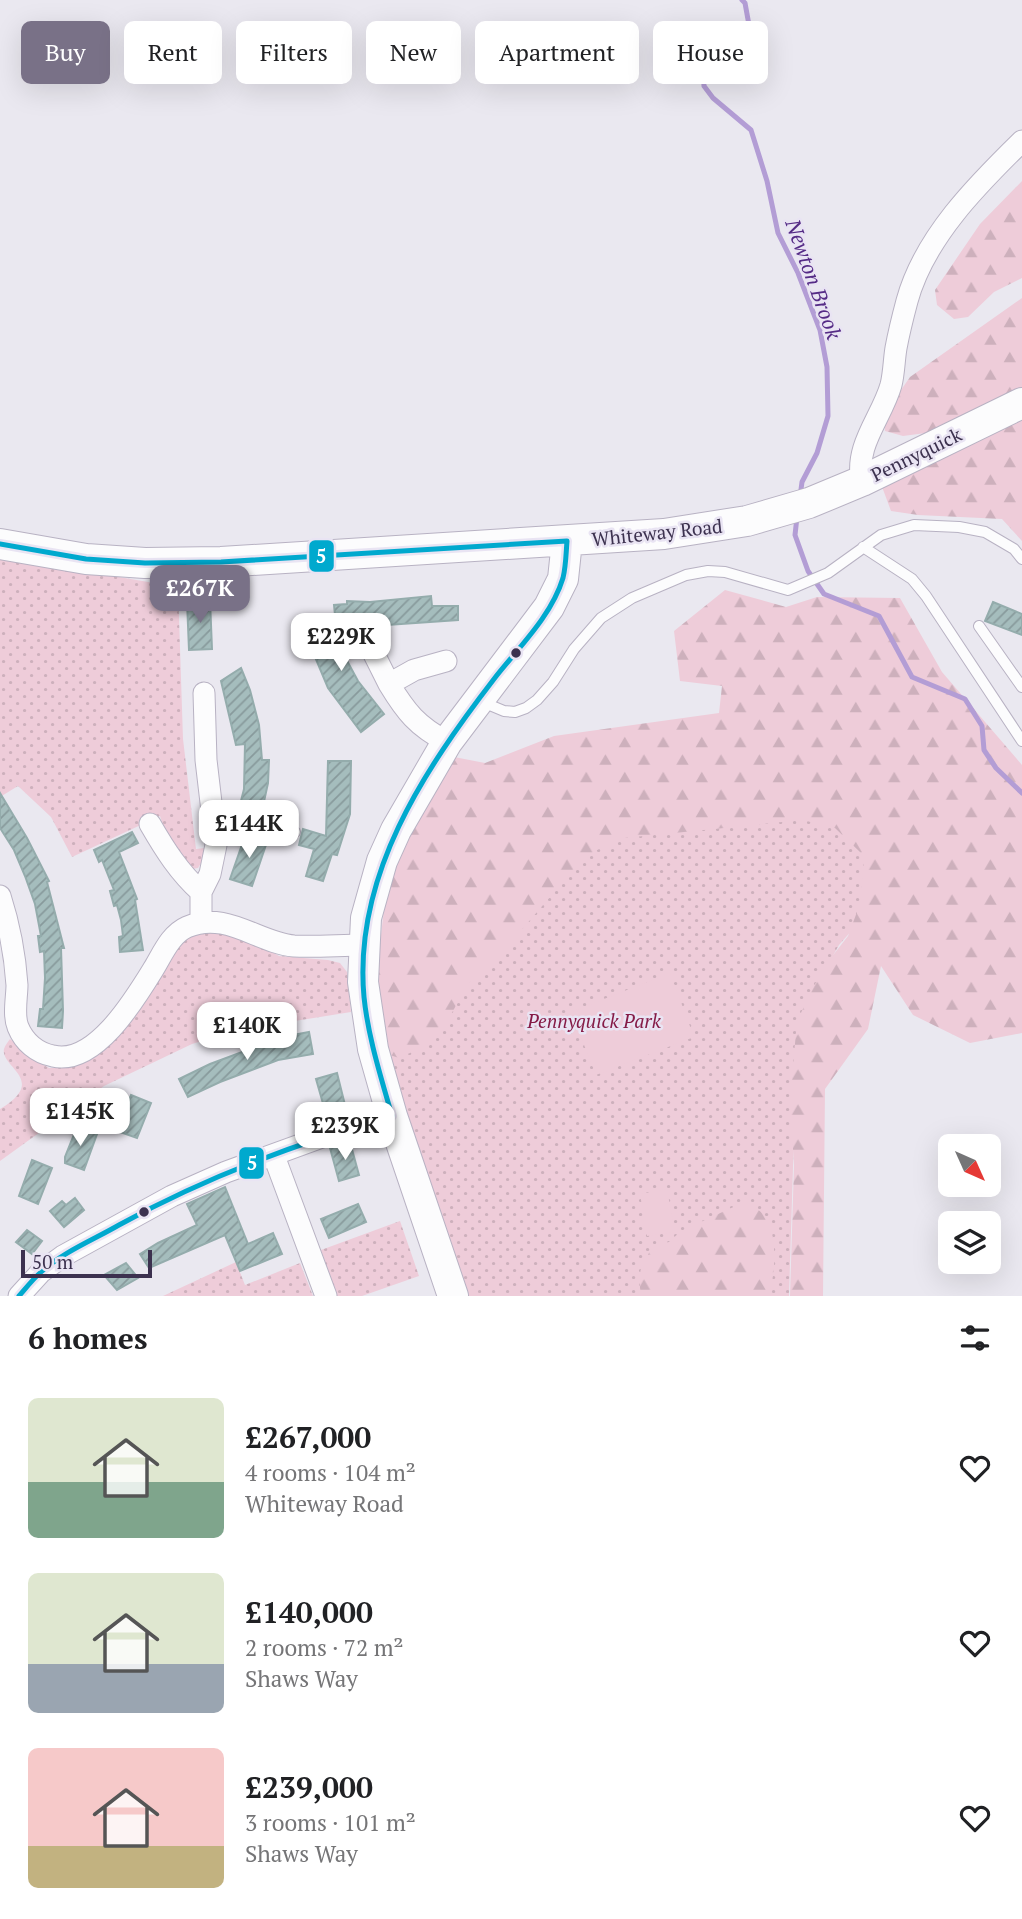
<!DOCTYPE html>
<html lang="en">
<head>
<meta charset="utf-8">
<style>
  :root { --surface:#fff; --page:#f6f6f6; --text:#202124; --muted:#757577; --accent:#797187 }
  body { margin:0; font-family:"PT Serif",serif; background:var(--page); color:var(--text); height:100vh; display:flex; flex-direction:column; font-size:26px; white-space:nowrap }
  * { box-sizing:border-box; margin:0 }
  p { font-size:23px; color:var(--muted) }
  .icon { flex:none; width:38px; height:38px; fill:none; stroke:currentColor; stroke-width:2; stroke-linecap:round; stroke-linejoin:round }
  .map { position:relative; height:1296px; overflow:hidden }
  .sheet { display:flex; flex-direction:column; background:var(--surface); flex:1 }
  .sheet>* { flex:none }
  .top-card { position:absolute; left:21px; top:21px; width:980px; height:63px; display:flex; gap:14px }
  .needle { width:46px; rotate:135deg }
  .tools { position:absolute; left:938px; top:1134px; display:grid; gap:14px }
  .tools a { display:grid; place-items:center; width:63px; height:63px; border-radius:10px; background:var(--surface); box-shadow:0 7px 28px #0002; font-size:35px }
  .scale { position:absolute; left:21px; bottom:18px; width:131px; box-sizing:border-box; padding-left:7px; border:4px solid #3c314f; border-top:0; font-size:19px; line-height:24px; white-space:nowrap; color:#3c314f; -webkit-text-stroke:5px #e9e4f3; paint-order:stroke }
  .price { position:absolute; translate:-50% -60px; padding:0 16px; border-radius:14px; background:#fff; color:#222; font-size:23px; line-height:46px; filter:drop-shadow(0 2px 4px #0008) }
  .price::after { content:''; position:absolute; left:50%; top:42px; width:21px; height:16px; margin-left:-10px; background:inherit; clip-path:polygon(0 0,100% 0,50% 100%) }
  .price.active { background:var(--accent); color:#fff }
  ul { padding:0; list-style:none }
  li { display:flex; align-items:center; gap:21px; height:175px; padding:0 28px }
  li span { display:grid; place-items:center; flex:none; width:196px; height:140px; border-radius:10px; color:#555 }
  li>.icon { margin-inline-start:auto }
  span .icon { width:84px; height:84px; fill:#fffc; stroke-width:1 }
  li b { font-size:30px }
  h2 { display:flex; justify-content:space-between; align-items:center; height:84px; padding:0 28px; font-size:30px }
  .tag { padding:0 24px; border-radius:10px; background:var(--surface); box-shadow:0 7px 28px #0002; font-size:24px; line-height:63px }
  .tag.active { background:var(--accent); color:#fff }
  .map>svg:first-child { display:block }
  .green { fill:url(#green-dots) }
  .forest { fill:url(#forest-firs) }
  .pitch { fill:#eeccd9 }
  .lines { fill:none; stroke-linecap:round; stroke-linejoin:round }
  .stream { stroke:#b39dd5; stroke-width:5 }
  .building { fill:url(#building-hatch); stroke:#94acac; stroke-width:2 }
  .lane-casing { stroke:#b8b2c3; stroke-width:12 }
  .street-casing { stroke:#b8b2c3; stroke-width:23 }
  .secondary-casing { stroke:#b8b2c3; stroke-width:32 }
  .lane { stroke:#fcfcfd; stroke-width:10 }
  .street { stroke:#fcfcfd; stroke-width:21 }
  .secondary { stroke:#fcfcfd; stroke-width:30 }
  .bus-1-casing { stroke:#e9e4f3; stroke-width:10 }
  .bus-1 { stroke:#00a9ce; stroke-width:5 }
  .bus-dot { fill:#3c314f; stroke:#e9e4f3; stroke-width:2.5 }
  .labels { text-anchor:middle; dominant-baseline:central; stroke-width:5; stroke-linejoin:round; paint-order:stroke }
  .street-label { font-size:19px; fill:#3c314f; stroke:#e9e4f3 }
  .park-label { font-size:19px; font-style:italic; fill:#851b47; stroke:#e9e4f3 }
  .water-label { font-size:21px; font-style:italic; fill:#552b86; stroke:#e9e4f3 }
  .line-badge { stroke:#e9e4f3; stroke-width:2.5 }
  .badge-label { font-size:19px; text-anchor:middle; font-weight:bold; fill:#fff }
</style>
</head>
<body>
<div class="map">
<svg width="1022" height="1296" viewBox="0 0 1022 1296">
  <defs>
    <pattern id="green-dots" width="8" height="8" patternUnits="userSpaceOnUse" patternTransform="scale(1.75)"><rect width="8" height="8" fill="#eeccd9"/><path d="M2 2h.1M6 6h.1" fill="none" stroke="#cdb0bc" stroke-width="1.8" stroke-linecap="round"/></pattern>
    <pattern id="forest-firs" width="22" height="20" patternUnits="userSpaceOnUse" patternTransform="scale(1.75)"><rect width="22" height="20" fill="#eeccd9"/><path d="M5 1l3.5 6h-7zM16 11l3.5 6h-7z" fill="#cdb0bc"/></pattern>
    <pattern id="building-hatch" width="6" height="6" patternUnits="userSpaceOnUse" patternTransform="scale(1.75)"><rect width="6" height="6" fill="#a5bdbd"/><path d="M-1 1l2-2M0 6l6-6M5 7l2-2" fill="none" stroke="#889a9c"/></pattern>
  </defs>
  <rect width="100%" height="100%" fill="#eae8f0"/>
  <!-- green -->
  <path class="green" d="M0,557L178,587L183,739L196,849L205,848L203,860L198,868L192,869L165,832L160,816L72,857L51,817L18,786L0,797Z
    M775,762L867,859L868,912L839,945L821,977L796,1071L789,1296H465L389,1062L385,1016L419,908Z
    M199,928H232L279,956L328,960L340,963L347,972L351,1012L233,1031L192,1044L104,1086L0,1161V1109C49,1080 0,1067 4,1049C5,1045 8,1042 10,1039L34,1059L49,1068H68L99,1050L177,943Z
    M400,1221L419,1276L362,1296H337L321,1250Z
    M236,1262L245,1285L300,1263L313,1296H163Z"/>
  <!-- forest -->
  <path class="forest" d="M1022,181V278L994,292L968,317L954,319L937,305L935,290L980,224Z
    M1022,298V541L1002,519L918,515L891,511L881,484L941,431L903,436L885,431C883,413 900,392 910,377Z
    M725,590L786,607L817,597L900,598L942,672L1022,765V1033L970,1043L913,1015L881,966L868,1029L825,1089L823,1296H790L794,1165L790,1100L797,1021L823,968L848,936L860,904L864,867L860,852L835,828L803,820L624,838L597,850L574,869L507,947L468,984L449,1018L423,1047L399,1058L390,1055L381,1031L377,969L385,901L397,851L449,756L485,763L554,736L719,713L722,686L680,681L674,631Z
    M740,1204C747,1205 755,1207 761,1212C779,1227 776,1276 768,1296H641L639,1279L641,1268L650,1251L658,1244L669,1242L681,1231Z"/>
  <!-- pitch -->
  <path class="pitch" d="M670,973L694,1037L596,1075L571,1012Z
    M667,1189L675,1232L647,1236L640,1194Z"/>
  <g class="lines">
    <!-- stream -->
    <path class="stream" d="M742,0L745,3L749,25C734,42 718,53 703,69L704,86L713,98L751,130L767,181L778,233L798,273L820,330L827,367L828,416L817,453L802,482L800,497
      M797,517L795,535L808,571L824,594L879,616L912,677L965,699L982,726L984,750L996,768L1022,793"/>
  </g>
  <!-- building -->
  <path class="building" d="M431,596L432,606H458V620L373,626L372,615H335L334,605L347,604V601L370,602Z
    M210,600L212,649L189,650L187,601Z
    M993,602L1022,614V635L985,621Z
    M332,616L345,657L358,681L384,714L361,732L328,688L310,645L305,620Z
    M241,668L250,690L259,725L262,760H269L268,783L260,820L237,817L244,789L245,744L236,745L221,681Z
    M328,761H351L350,814L337,855L332,854L323,881L306,876L314,849L299,845L303,829L326,836Z
    M0,793L27,838L49,881L47,882L64,948H61L63,1011L62,1028L38,1026L40,1009H43L45,978L44,951L40,952L38,936H41L35,904L25,876L14,850L0,828Z
    M132,832L138,843L119,852L137,899L135,900L143,950L120,952L119,937L123,936L121,920L117,905L114,906L110,891L114,890L102,860L99,862L94,850Z
    M254,835L268,839L252,886L230,879L245,836Z
    M309,1032L313,1054L278,1060L220,1082L188,1097L179,1079L210,1064L272,1041V1039Z
    M337,1073L346,1109L326,1114L316,1079Z
    M131,1095L151,1103L137,1138L117,1131Z
    M77,1127L97,1134L84,1170L65,1163V1157Z
    M350,1142L359,1175L339,1181L330,1148Z
    M32,1160L52,1168L38,1204L19,1196Z
    M225,1187L248,1244L273,1233L282,1254L240,1271L225,1235L149,1268L140,1254L158,1243L197,1225L187,1204Z
    M75,1198L84,1210L64,1227L50,1211L62,1201L66,1205Z
    M358,1204L366,1222L329,1238L321,1219Z
    M27,1230L42,1241L32,1254L16,1242Z
    M126,1263L138,1278L117,1290L104,1275Z"/>
  <g class="lines">
    <!-- lane casing -->
    <g class="lane-casing">
      <path id="lane" d="M863,547L912,579L926,596L1022,741
        M979,626L1022,687
        M480,701L504,711L515,712L526,708L537,700L553,682L574,649L601,618L632,598L686,575L708,571L725,572L788,590L828,573L881,535L914,525L959,527L985,532L1014,549L1022,559
        M214,830L255,827L283,834L295,832"/>
    </g>
    <!-- street casing -->
    <g class="street-casing">
      <path id="street" d="M862,481C854,446 882,417 891,385C894,373 894,360 896,348C899,332 903,316 907,301C924,238 977,185 1022,141
        M373,652L389,684
        M446,661L414,670L389,684C406,712 417,726 447,742
        M150,824C165,850 179,872 201,892
        M0,896C9,924 15,955 17,985C17,997 13,1015 18,1027C24,1042 37,1053 53,1056C95,1066 135,999 154,968C163,953 171,934 187,927C226,910 258,943 294,946C317,947 341,945 364,945
        M201,923V892L210,874L216,845L206,760L204,693
        M274,1156L326,1296
        M19,1296L41,1272L63,1256L172,1196L226,1172L333,1133L392,1116"/>
    </g>
    <!-- secondary casing -->
    <g class="secondary-casing">
      <path id="secondary" d="M0,544L86,559L145,563L221,562L664,534L747,521L809,503L862,481L1022,403
        M453,1296L392,1116L373,1049L363,982L366,918L382,861L396,830L447,742L549,607L563,579L567,541"/>
    </g>
    <!-- lane -->
    <use href="#lane" class="lane"/>
    <!-- street -->
    <use href="#street" class="street"/>
    <!-- secondary -->
    <use href="#secondary" class="secondary"/>
    <!-- bus-1 casing -->
    <g class="bus-1-casing">
      <path id="bus-1" d="M0,544L86,559L145,563L221,562L567,541C566,553 566,566 563,578C551,617 518,648 494,679C424,770 353,876 364,997C368,1037 381,1077 392,1116C297,1143 206,1177 119,1225C93,1240 63,1252 41,1272C33,1279 26,1288 19,1296"/>
    </g>
    <!-- bus-1 -->
    <use href="#bus-1" class="bus-1"/>
  </g>
  <!-- markers -->
  <g class="bus-dot">
    <circle cx="516" cy="653" r="6"/>
    <circle cx="144" cy="1212" r="6"/>
  </g>
  <g class="labels">
    <!-- street labels -->
    <g class="street-label">
      <text transform="translate(916 454) rotate(-26)">Pennyquick</text>
      <text transform="translate(657 532) rotate(-6)">Whiteway Road</text>
    </g>
    <!-- park labels -->
    <g class="park-label">
      <text x="594" y="1020">Pennyquick Park</text>
    </g>
    <!-- water labels -->
    <g class="water-label">
      <text transform="translate(814 279) rotate(70)">Newton Brook</text>
    </g>
  </g>
  <g class="line-badge">
    <rect x="308" y="539" width="27" height="34" rx="7" fill="#00a9ce"/>
    <rect x="238" y="1146" width="27" height="34" rx="7" fill="#00a9ce"/>
  </g>
  <g class="badge-label">
    <text x="321" y="563">5</text>
    <text x="252" y="1170">5</text>
  </g>
</svg>
<div class="tools">
<a><svg class="needle" viewBox="-14 -14 28 28"><path d="M0-13l5 13h-10z" fill="#e53935"/><path d="M0 13l5-13h-10z" fill="#757577"/></svg></a>
<a><svg class="icon" aria-label="layers" viewBox="0 0 24 24"><path d="M12 4l9 5-9 5-9-5zM3 14l9 5 9-5"/></svg></a>
</div>
<div class="scale">50 m</div>
<b class="price active" style="left:200px;top:625px">£267K</b>
<b class="price" style="left:341px;top:673px">£229K</b>
<b class="price" style="left:249px;top:860px">£144K</b>
<b class="price" style="left:247px;top:1062px">£140K</b>
<b class="price" style="left:80px;top:1148px">£145K</b>
<b class="price" style="left:345px;top:1162px">£239K</b>
<div class="top-card">
<a class="tag active">Buy</a>
<a class="tag">Rent</a>
<a class="tag">Filters</a>
<a class="tag">New</a>
<a class="tag">Apartment</a>
<a class="tag">House</a>
</div>
</div>
<section class="sheet">
<h2>6 homes<svg class="icon" aria-label="filters" viewBox="0 0 24 24"><path d="M4 7h16M4 17h16"/><circle cx="9" cy="7" r="2"/><circle cx="15" cy="17" r="2"/></svg></h2>
<ul>
<li><span style="background:linear-gradient(#dfe7d0 60%,#7fa58c 0)"><svg class="icon" aria-label="home" viewBox="0 0 24 24"><path d="M3 11l9-7 9 7M6 9v11h12V9"/></svg></span><div><b>£267,000</b><p>4 rooms · 104 m²</p><p>Whiteway Road</p></div><svg class="icon" aria-label="heart" viewBox="0 0 24 24"><path d="M12 20l-8-8c-3-5 5-10 8-4 3-6 11-1 8 4z"/></svg></li>
<li><span style="background:linear-gradient(#dfe7d0 65%,#9aa5b1 0)"><svg class="icon" aria-label="home" viewBox="0 0 24 24"><path d="M3 11l9-7 9 7M6 9v11h12V9"/></svg></span><div><b>£140,000</b><p>2 rooms · 72 m²</p><p>Shaws Way</p></div><svg class="icon" aria-label="heart" viewBox="0 0 24 24"><path d="M12 20l-8-8c-3-5 5-10 8-4 3-6 11-1 8 4z"/></svg></li>
<li><span style="background:linear-gradient(#f6c9c9 70%,#c2b280 0)"><svg class="icon" aria-label="home" viewBox="0 0 24 24"><path d="M3 11l9-7 9 7M6 9v11h12V9"/></svg></span><div><b>£239,000</b><p>3 rooms · 101 m²</p><p>Shaws Way</p></div><svg class="icon" aria-label="heart" viewBox="0 0 24 24"><path d="M12 20l-8-8c-3-5 5-10 8-4 3-6 11-1 8 4z"/></svg></li>
</ul>
</section>
</body>
</html>
